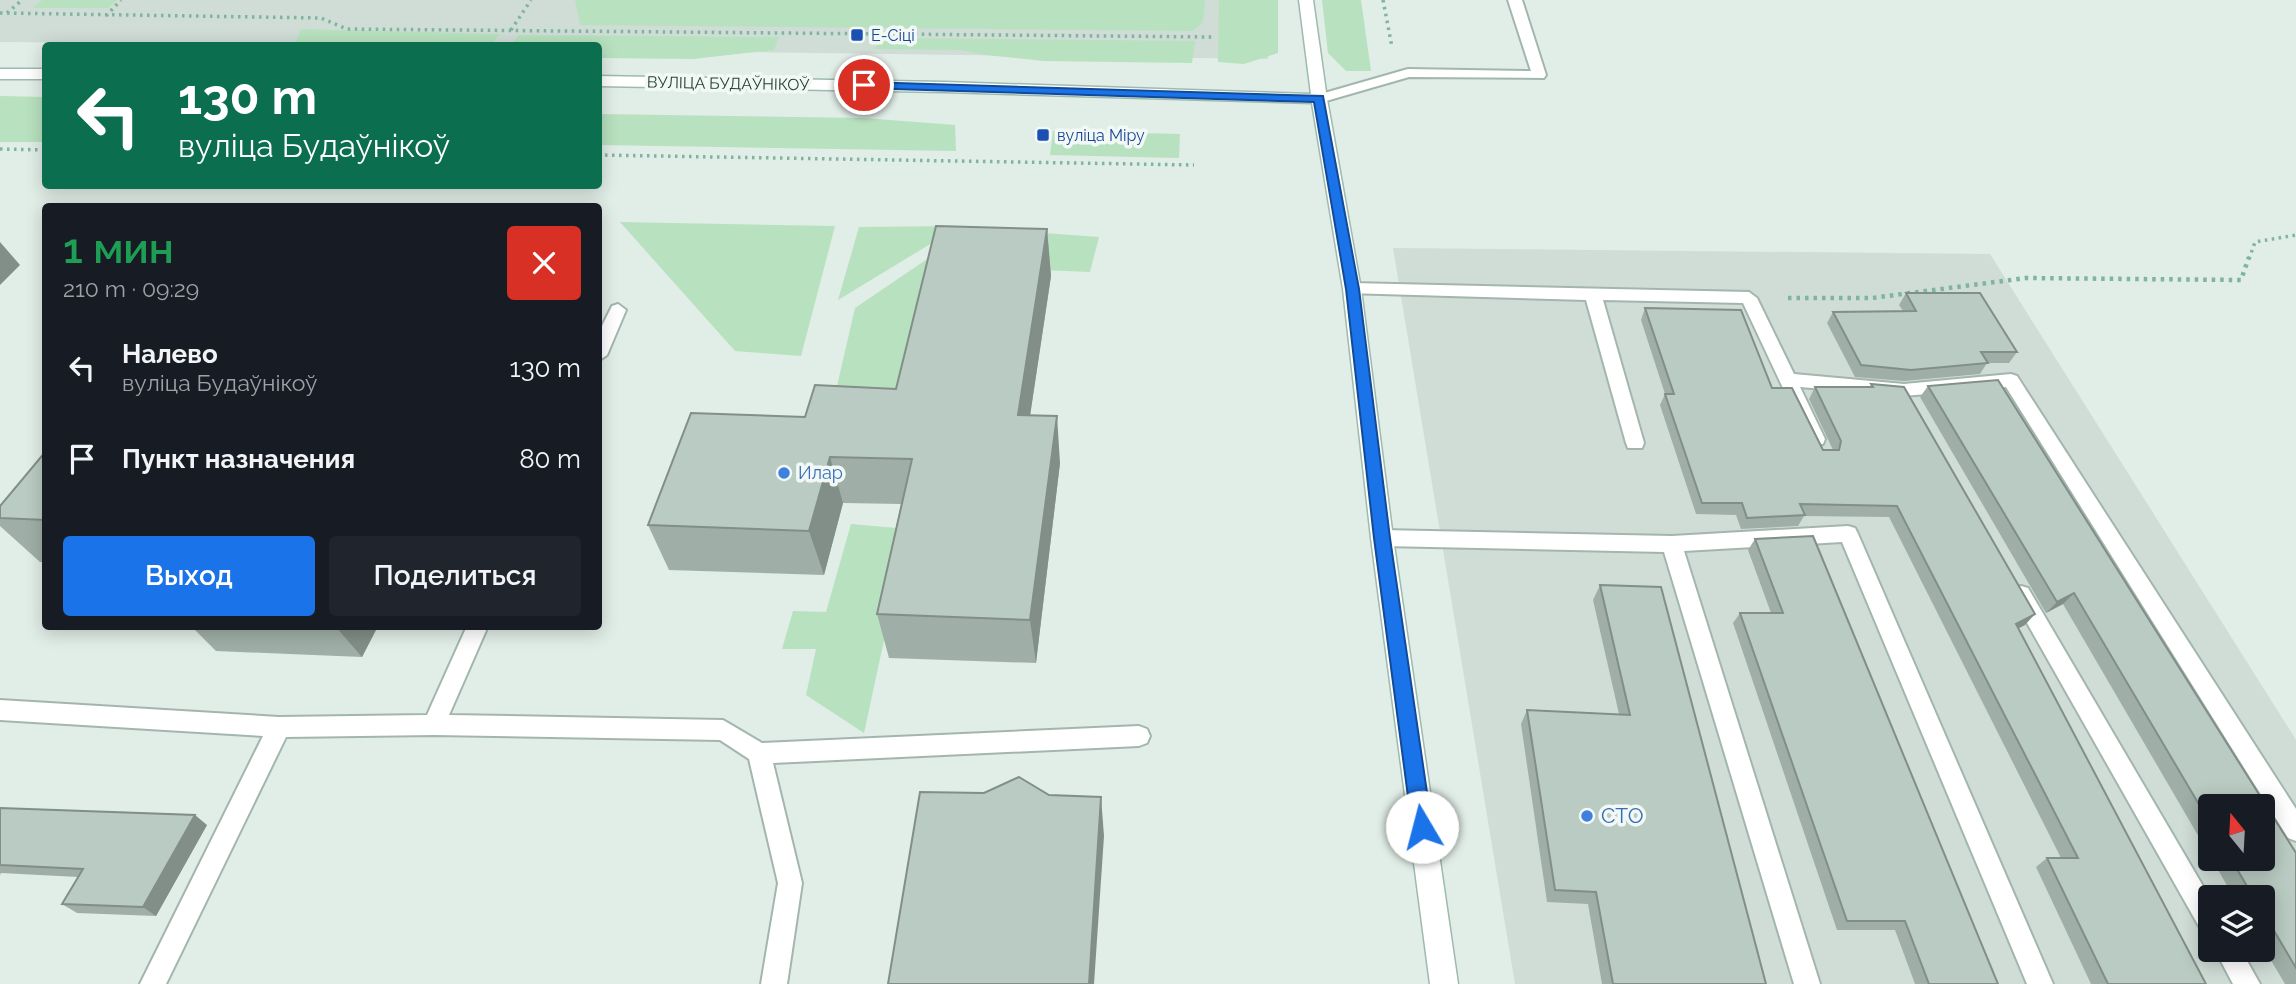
<!DOCTYPE html>
<html lang="ru">
<meta charset="utf-8">
<style>
body{margin:0;font-family:Raleway,sans-serif;background:#20242c;color:#f1f3f6;height:100vh;display:flex;flex-direction:column;font-size:26px;white-space:nowrap}
*{box-sizing:border-box;margin:0}
p{font-size:23px;color:#9ea1a6}
.icon{flex:none;width:38px;height:38px;fill:none;stroke:currentColor;stroke-width:2;stroke-linecap:round;stroke-linejoin:round}
.map{position:relative;flex:1;overflow:hidden}
.details{position:absolute;left:42px;top:203px;width:560px;height:427px;display:flex;flex-direction:column;background:#171b24;border-radius:7px;box-shadow:0 4px 18px #0003}
.details>*{flex:none}
.guide{position:absolute;left:42px;top:42px;width:560px;height:147px;border-radius:7px;box-shadow:0 4px 18px #0003;background:#0b6e4f;color:#fff;overflow:hidden}
.needle{width:46px;rotate:342deg}
.fabs{position:absolute;left:2198px;top:794px;display:grid;gap:14px}
.fabs a{display:grid;place-items:center;width:77px;height:77px;border-radius:7px;background:#171b24;box-shadow:0 4px 18px #0003;font-size:35px}
.pin{position:absolute;display:grid;place-items:center;width:60px;height:60px;color:#fff;margin:-30px;border:4px solid #fff;border-radius:50%;box-shadow:0 2px 7px #0007}
.me{position:absolute;width:77px;margin:-38px;rotate:352deg;stroke-linejoin:round;filter:drop-shadow(0 0 5px #0008)}
.turn{display:flex;align-items:center;gap:24px;height:147px;padding:0 21px;font-size:32px}
.turn .icon{width:91px;height:91px;stroke-width:2.5}
.turn b{display:block;font-size:49px;line-height:60px}
.round{display:grid;place-items:center;flex:none;width:74px;height:74px;border-radius:7px;background:#20242c}
.headline{display:flex;align-items:center;justify-content:space-between;height:119px;padding:0 21px}
h1{font-size:42px;font-weight:600;line-height:52px;color:#1e9e55}
.primary-button{display:flex;gap:14px;margin-top:auto;padding:14px 21px}
.primary-button a{flex:1;height:80px;border-radius:7px;background:#1a73e8;color:#fff;font-size:28px;font-weight:600;line-height:80px;text-align:center}
.primary-button a+a{background:#20242c;color:#f1f3f6}
ul{padding:0;list-style:none}
li{display:flex;align-items:center;gap:21px;height:91px;padding:0 21px}
li div{flex:1}
li b{display:block;font-size:26px}
li em{font-style:normal}
.map>svg:first-child{display:block}
</style>
<div class="map">
<svg width="2296" height="984" viewBox="0 0 2296 984">
<rect width="100%" height="100%" fill="#e1ede7"/>
<path fill="#cfddd6" fill-rule="evenodd" d="M0,0H1264L1268,59L599,50L598,46L0,42Z
M1393,248L1990,254L2296,740V984H1515ZM2210,807H2263V859H2210ZM2210,898H2263V950H2210Z"/>
<path fill="#b8e1bf" d="M42,0H117L108,8H33Z
M575,0H1205L1203,22L1193,31L580,25Z
M1219,0H1278V53L1244,64L1218,62Z
M1322,0H1361L1371,71H1346L1328,53Z
M301,29L500,34L491,45H299L296,41Z
M519,35L779,37L774,50L693,59L599,58L598,46L510,45Z
M882,38L1195,41L1192,63L1044,61L986,55L961,50L874,49Z
M0,96L45,97V142H0Z
M599,114L864,118L955,125L956,151L599,145Z
M1053,131L1180,134L1179,158L1050,155Z
M620,222L835,226L801,356L735,351Z
M960,226L838,300L859,227Z
M973,228L1099,237L1090,272L936,266L893,404L834,399L855,308Z
M851,524L908,529L864,733L806,695L816,649H782L793,611L826,612Z"/>
<g fill="none" stroke-linecap="round" stroke-linejoin="round">
<g stroke="#a3b6ae" stroke-width="4">
<path id="service" d="M1508,0H1522L1546,75L1544,78L1409,77L1319,103L1312,99L1314,96L1408,69L1531,71Z
M1352,283L1749,292L1757,298L1794,374L1904,384L2011,374L2017,376L2296,809V841L2288,838L2006,387L1904,396L1800,387L1825,439L1823,444H1809L1807,439L1743,303L1603,300L1644,443L1642,448H1628L1626,443L1586,300L1346,293L1344,289L1346,285Z
M618,304L626,310L607,355L598,361V334L612,306Z
M1848,526L1855,528L1858,534L2053,984H2027L1842,542L1684,551L1820,984H1794L1664,552L1382,546L1375,544L1372,538L1375,532L1382,530L1672,536Z
M2021,586L2028,588L2210,898V933L2201,930L2014,600L2011,594L2014,588Z
M467,626H488L449,715L723,720L762,743L1139,726L1147,729L1150,736L1147,743L1139,746L773,763L802,883L787,984H761L778,883L749,759L720,740L434,735L286,737L166,984H140L263,736L0,720V700L279,717L427,715Z
M2215,950H2241L2260,984H2233Z"/>
</g>
<g stroke="#9ebaae" stroke-width="3">
<path id="secondary" d="M1299,0H1313L1327,99L1361,289L1393,538L1458,984H1430L1371,538L1343,289L1312,103L944,92L598,86V76L944,82L1311,94Z
M0,69H46V79H0Z"/>
</g>
<path stroke="#7fb49e" stroke-width="3.5" stroke-dasharray="2.5 4.5" stroke-linecap="butt" d="M1383,0L1392,47
M0,13L321,18L347,29L1214,37
M7,13L22,0
M106,16L121,0
M511,30L531,0
M0,149L46,150
M598,155L1194,165
M2249,259L2255,242L2296,235"/>
<path stroke="#7fb49e" stroke-width="4.5" stroke-dasharray="3.5 5" stroke-linecap="butt" d="M1788,298H1872L2026,278L2241,280L2249,257"/>
<use href="#service" fill="#fff" fill-rule="evenodd"/>
<use href="#secondary" fill="#fff" fill-rule="evenodd"/>
</g>
<path fill="#9fafa7" d="M1047,229L1051,276L1030,416L1060,463L1036,663L889,658L877,614L901,504L843,503L824,575L669,570L648,525L805,417L896,389Z
M1906,293L2017,352L2009,363H1987L1980,374L1904,381L1855,377L1827,323L1833,312L1903,311L1899,305Z
M1645,308L1772,388L1823,450H1833L1809,399L1815,387H1870L1871,384L2025,625L2018,628L2206,984H2091L2036,867L2047,858H2061L1889,517L1804,516L1798,526L1741,529L1736,515L1696,514L1660,405L1665,394L1641,320Z
M1928,386L2296,853V984H2285L2263,947V898H2234L2212,859H2263L2210,807V856L2063,604L2046,613L1920,397Z
M46,451V562H40L0,526V506Z
M1755,539L1998,984H1915L1895,930H1837L1733,623L1740,613H1771L1748,550Z
M1600,585L1766,984H1602L1588,904L1547,902L1521,724L1527,710L1619,714L1593,600Z
M191,626H378L362,657L216,651Z
M0,808L207,825L156,916L77,913L62,904L78,877L1,873L0,875Z"/>
<path fill="#828e88" d="M1047,229L1051,276L1023,462L1018,415Z
M0,242L20,265L0,285Z
M1057,416L1060,463L1036,663L1030,620Z
M830,457L843,503L824,575L809,531Z
M2074,593L2063,604L2046,613L2057,602Z
M2035,614L2025,625L2006,635L2016,624Z
M335,626H378L362,657Z
M1101,797L1104,836L1094,984H1089Z
M195,815L207,825L156,916L143,907Z"/>
<path fill="#b9cbc2" stroke="#828e88" stroke-width="2" d="M936,226L1047,229L1018,415L1057,416L1030,620L877,614L912,459L830,457L809,531L648,525L691,413L805,417L815,385L896,389Z
M1906,293H1980L2017,352H1981L1988,363L1911,370L1861,365L1833,312L1916,311Z
M1645,308L1741,310L1772,388H1792L1823,450H1839L1841,441L1815,387H1873L1871,384L1904,387L2035,614L2016,624L2206,984H2108L2047,858H2078L1897,506L1800,504L1805,515L1747,518L1742,503H1702L1665,394H1674Z
M1998,380L2296,853V968L2263,912V898H2254L2231,859H2263V807H2210V823L2074,593L2057,602L1928,386Z
M46,451V520L0,518V506Z
M1813,536L1998,984H1929L1905,921H1847L1740,613H1783L1755,539Z
M1600,585L1661,587L1766,984H1613L1596,892L1555,890L1527,710L1630,715Z
M1019,777L1049,795L1101,797L1089,984H888L920,792L984,793Z
M0,808L195,815L143,907L62,904L83,869L0,865Z"/>
<path fill="#1a73e8" stroke="#114b97" stroke-width="2" d="M864,82L1323,96L1359,289L1390,538L1432,827L1429,833L1422,836L1415,833L1412,827L1374,538L1346,289L1314,102L860,88V83Z"/>
<g fill="#1a4fb4" stroke="#f2f9f5" stroke-width="2.5">
<rect x="850" y="28" width="14" height="14" rx="3.5"/>
<rect x="1036" y="128" width="14" height="14" rx="3.5"/>
</g>
<g fill="#3f7fe0" stroke="#f2f9f5" stroke-width="2.5">
<circle cx="784" cy="473" r="7"/>
<circle cx="1587" cy="816" r="7"/>
</g>
<g text-anchor="middle" stroke-width="7" stroke-linejoin="round" paint-order="stroke">
<g font-size="16" fill="#164399" stroke="#f2f9f5" text-anchor="start">
<text x="871" y="41">Е-Сіці</text>
<text x="1057" y="141">вуліца Міру</text>
</g>
<g font-size="16" fill="#204034" stroke="#f2f9f5">
<text transform="translate(728 83) rotate(1)" y="6">ВУЛІЦА БУДАЎНІКОЎ</text>
</g>
<g font-size="18" fill="#366cbe" stroke="#f2f9f5" text-anchor="start">
<text x="798" y="479">Илар</text>
</g>
<g font-size="21" fill="#366cbe" stroke="#f2f9f5" text-anchor="start">
<text x="1601" y="823">СТО</text>
</g>
</g>
</svg>
<div class="fabs">
<a><svg class="needle" viewBox="-14 -14 28 28"><path d="M0-13l5 13h-10z" fill="#e53935"/><path d="M0 13l5-13h-10z" fill="#9ea1a6"/></svg></a>
<a><svg class="icon" aria-label="layers" viewBox="0 0 24 24"><path d="M12 4l9 5-9 5-9-5zM3 14l9 5 9-5"/></svg></a>
</div>
<div class="pin" style="left:864px;top:85px;background:#d93025"><svg class="icon" aria-label="arrive" viewBox="0 0 24 24"><path d="M6 21V4h12l-3 4 3 4H6"/></svg></div>
<svg class="me" style="left:1422px;top:827px" viewBox="-20 -20 40 40"><circle r="19" fill="#fff"/><path d="M0-13L10 11 0 6-10 11z" fill="#1a73e8"/></svg>
<div class="guide">
<div class="turn"><svg class="icon" aria-label="left" viewBox="0 0 24 24"><path d="M17 20v-9H6M10 6l-5 5 5 5"/></svg><div><b>130 m</b>вуліца Будаўнікоў</div></div>
</div>
<section class="details">
<div class="headline"><div><h1>1 мин</h1><p>210 m · 09:29</p></div><a class="round" style="background:#d93025;color:#fff"><svg class="icon" aria-label="close" viewBox="0 0 24 24"><path d="M6 6l12 12M18 6L6 18"/></svg></a></div>
<ul>
<li><svg class="icon" aria-label="left" viewBox="0 0 24 24"><path d="M17 20v-9H6M10 6l-5 5 5 5"/></svg><div><b>Налево</b><p>вуліца Будаўнікоў</p></div><em>130 m</em></li>
<li><svg class="icon" aria-label="arrive" viewBox="0 0 24 24"><path d="M6 21V4h12l-3 4 3 4H6"/></svg><div><b>Пункт назначения</b></div><em>80 m</em></li>
</ul>
<div class="primary-button"><a>Выход</a><a>Поделиться</a></div>
</section>
</div>
